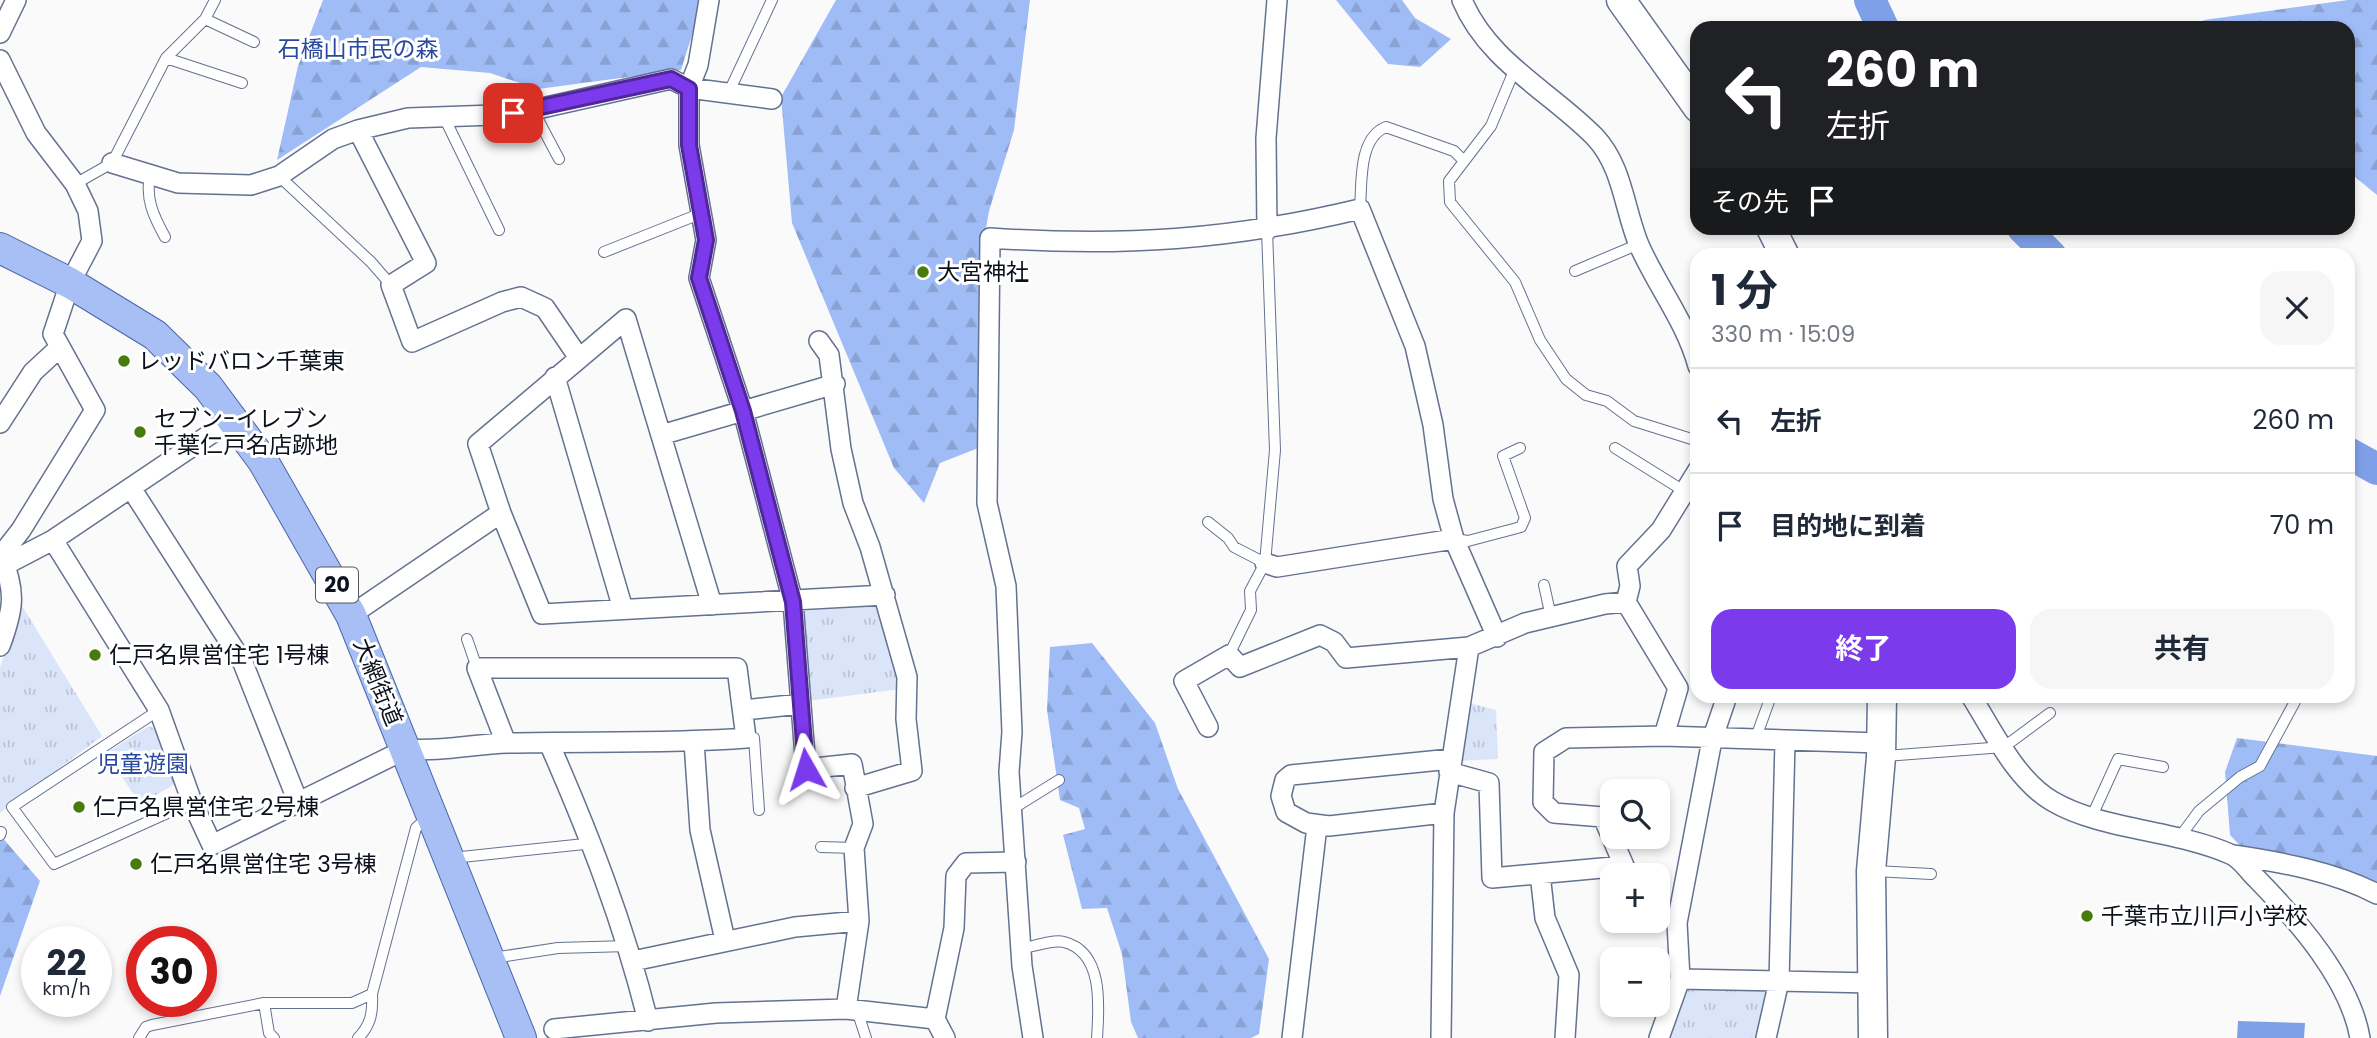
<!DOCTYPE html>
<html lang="ja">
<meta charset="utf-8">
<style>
body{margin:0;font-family:Poppins,"Noto Sans JP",sans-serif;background:#f6f6f7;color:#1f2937;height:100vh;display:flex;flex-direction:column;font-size:26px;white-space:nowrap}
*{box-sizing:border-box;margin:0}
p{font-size:23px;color:#747a83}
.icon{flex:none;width:38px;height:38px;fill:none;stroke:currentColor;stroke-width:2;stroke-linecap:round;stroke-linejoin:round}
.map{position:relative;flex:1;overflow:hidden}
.side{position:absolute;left:1690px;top:248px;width:665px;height:455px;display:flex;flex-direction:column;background:#fff;border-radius:21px;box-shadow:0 4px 10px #0003}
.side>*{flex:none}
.top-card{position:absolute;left:1690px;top:21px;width:665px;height:214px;border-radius:21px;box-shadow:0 4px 10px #0003;background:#202124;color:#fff;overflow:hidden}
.tools{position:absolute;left:1600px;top:779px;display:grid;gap:14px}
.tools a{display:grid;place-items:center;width:70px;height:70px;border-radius:14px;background:#fff;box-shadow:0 4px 10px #0003;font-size:35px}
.speed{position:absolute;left:21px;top:926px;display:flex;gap:14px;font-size:35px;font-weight:700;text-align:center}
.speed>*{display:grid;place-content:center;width:91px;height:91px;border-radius:50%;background:#fff;box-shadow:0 4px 10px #0003;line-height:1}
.speed small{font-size:18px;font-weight:400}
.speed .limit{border:10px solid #d22;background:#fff;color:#111}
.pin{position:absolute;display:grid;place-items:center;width:60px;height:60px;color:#fff;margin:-30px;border-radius:14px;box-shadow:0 4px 10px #0006}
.me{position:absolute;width:77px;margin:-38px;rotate:354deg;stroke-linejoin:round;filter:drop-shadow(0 0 5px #0008)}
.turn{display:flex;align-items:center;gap:24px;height:147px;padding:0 21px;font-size:32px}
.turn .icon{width:91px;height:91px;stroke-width:2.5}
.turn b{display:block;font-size:49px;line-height:60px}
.then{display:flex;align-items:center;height:66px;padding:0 21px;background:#0003;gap:14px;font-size:26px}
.round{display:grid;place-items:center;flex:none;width:74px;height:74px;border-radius:21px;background:#f6f6f7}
.head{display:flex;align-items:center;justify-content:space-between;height:119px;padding:0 21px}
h1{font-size:42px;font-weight:700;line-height:52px}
.action{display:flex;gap:14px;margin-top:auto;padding:14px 21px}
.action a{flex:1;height:80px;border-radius:21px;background:#7c3aed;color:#fff;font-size:28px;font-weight:700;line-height:80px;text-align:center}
.action a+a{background:#f6f6f7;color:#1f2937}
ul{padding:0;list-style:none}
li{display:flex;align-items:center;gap:21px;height:105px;padding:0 21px;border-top:2px solid #e0e1e3}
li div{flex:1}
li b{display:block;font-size:26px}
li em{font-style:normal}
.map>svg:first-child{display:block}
</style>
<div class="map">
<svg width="2377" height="1038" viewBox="0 0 2377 1038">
<defs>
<pattern id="forest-firs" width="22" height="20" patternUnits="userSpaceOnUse" patternTransform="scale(1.75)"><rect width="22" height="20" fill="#a0bcf7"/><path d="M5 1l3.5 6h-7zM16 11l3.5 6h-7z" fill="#89a1d3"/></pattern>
<pattern id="park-tufts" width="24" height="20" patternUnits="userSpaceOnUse" patternTransform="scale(1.75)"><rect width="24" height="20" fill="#dbe5f9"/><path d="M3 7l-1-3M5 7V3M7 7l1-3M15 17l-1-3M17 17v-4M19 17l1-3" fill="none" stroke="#bbc3d5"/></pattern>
</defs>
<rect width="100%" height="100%" fill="#fafafa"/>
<path fill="url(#forest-firs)" d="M323,0H703L681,70L538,89L490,73L421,67L277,160L298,66Z
M836,0H1030L1014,130L989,211L982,251L986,445L940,463L924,503L894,468L792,223L781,97Z
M1336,0H1402L1415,18L1451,39L1420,67L1388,64Z
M2348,0H2377V195L2349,172L2348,28H2191L2204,20Z
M1092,643L1155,723L1178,789L1269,959L1259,1034L1251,1038H1138L1131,1022L1122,954L1107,908L1082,909L1063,835L1085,829L1079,808L1060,800L1047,710L1050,647Z
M2237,738L2377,756V888L2245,851L2230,835L2225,772Z
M0,835L40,881L0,996Z"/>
<path fill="url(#park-tufts)" d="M22,606L102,736L0,813V667Z
M878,606L901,689L808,701L803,611Z
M1470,703L1496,710L1498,759L1458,761Z
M149,726L155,729L177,783L140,804L106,753Z
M1691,986L1762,988L1768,997L1755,1038H1669L1682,991Z"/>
<path fill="#7fa0e8" d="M2238,1021L2305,1023L2304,1038H2237Z"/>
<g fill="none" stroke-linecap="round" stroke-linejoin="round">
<path stroke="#7fa0e8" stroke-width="32" d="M1870,0L1883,28
M2023,228L2051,256
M2348,453L2377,469"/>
<g stroke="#647290" stroke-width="12">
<path id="lane" d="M205,19L254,42
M166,58L242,83
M1514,71L1491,126L1449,181L1450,202L1515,282L1540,340L1566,379L1586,395L1607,401L1634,421L1698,441
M728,94L772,0
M533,110L559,159
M444,117L499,230
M150,175C145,199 154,217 165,237
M279,176L371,262L391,285
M75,184L112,163L166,58L205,19L215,0
M1360,209C1362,184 1358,138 1386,127L1454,151L1464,161
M604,252L702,213
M1575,271L1639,244
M1615,448L1684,491
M1208,522L1228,538L1234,547L1265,563
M1454,539L1468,541L1521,527L1525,518L1503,456L1520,448
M1544,585L1551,617
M467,639L477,668
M1229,655L1251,610L1250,591L1265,563L1275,450L1267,230
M159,710L12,807L54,864L192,802
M747,738H754L759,810
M1755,740L1771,696
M1885,756L2004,747L2050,713
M1014,808L1059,780
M2092,816L2118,759L2163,767
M0,835L1,832
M2179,838L2199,811L2240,777L2260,766L2298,696
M821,847L854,848
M452,858L594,843
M1875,871L1931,874
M1020,949C1032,947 1053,939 1064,942C1104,952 1099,1007 1097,1038
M493,958L558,948L628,946
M264,1003L269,1033L274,1038
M857,1010L866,1038
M139,1038L146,1027L152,1025L264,1003H352L372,994
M358,1038C371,1025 373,1012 372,994L416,828L429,816"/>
</g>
<g stroke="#647290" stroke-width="22">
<path id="street" d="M709,0L698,65L689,88V145L706,240L699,278L743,411L793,602L806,769L852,764L863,824L854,848L859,921L846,1009
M1462,0C1488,62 1550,91 1595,137C1623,167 1624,209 1639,245C1657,286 1686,322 1698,366
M0,33L16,0
M0,60L36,133L75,184L88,211L92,241L70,283L53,334L95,410L21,530L0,557
M358,130L426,263L391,285L412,342L502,302L521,297L545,308L579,358
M112,163L178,183L251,185L279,176L333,139L358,130L408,118L494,115L533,110L671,79L689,88L772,99
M1267,230L1266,138L1277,0
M819,341L829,355L841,449L853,503L870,547L907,677L906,719L912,771L855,788
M555,377L623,609
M0,423L33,372L59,348
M661,435L835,384
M131,488L243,663L298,802
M53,540L159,710L192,802L212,845L406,749C440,752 474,744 508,743C588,741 667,744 746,738L737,668H477L506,743
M1265,563L1277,567L1454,539
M5,565L53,540L233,419
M712,605L626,319L478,444L501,513L542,614L885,595
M351,615L501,513
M0,646C13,611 17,592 1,556
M1971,696C1993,731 2016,780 2052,801C2101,830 2176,830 2230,854C2241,858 2249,872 2257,879C2298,921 2350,980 2360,1038
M744,710L800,704
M1208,727L1184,681L1229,655L1240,667L1320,635L1334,642L1346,658L1469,647L1525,623L1605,604L1626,602
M1664,736L1678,688L1626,602L1630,586L1627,566L1661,530L1698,470
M694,742L700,830L725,940
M549,743C589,834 624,924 648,1021
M1449,772L1489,783L1492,878L1624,866
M1444,813L1329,826L1306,823L1286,812L1281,796L1285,780L1291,775L1451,759
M2233,855C2281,862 2335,872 2377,894
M1540,874L1545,918L1569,975L1565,1038
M1628,875L1603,817L1554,813L1543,802L1544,752L1566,738L1664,736L1880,743
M633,961L795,927L859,921
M1680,979L1872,983
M554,1029L716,1013L846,1009L935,1019
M945,1038L935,1019L954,928L956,876L966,863L1016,862
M1033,1038L1022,966L1009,772L1012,732L1006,586L987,503L990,238C1122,247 1231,240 1360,209L1415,346L1433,425L1443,499L1454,539L1497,637
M1292,1038L1317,826
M1441,1038L1444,813L1469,647
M1659,1038L1680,979L1677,923L1712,740L1727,696
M1766,1038L1779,981L1785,741"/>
</g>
<g stroke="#647290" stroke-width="31">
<path id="secondary" d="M1621,0L1698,108
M1771,228L1785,256
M1873,1038L1871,871L1881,757L1882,696"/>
</g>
<g stroke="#4a66a6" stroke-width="32">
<path id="primary" d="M0,248L70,283L155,335L208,387L263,461L351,615L521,1038"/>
</g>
<use href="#lane" stroke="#fff" stroke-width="10"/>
<use href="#street" stroke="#fff" stroke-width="19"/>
<use href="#secondary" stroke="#fff" stroke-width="28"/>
<use href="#primary" stroke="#a7bff5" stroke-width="30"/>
</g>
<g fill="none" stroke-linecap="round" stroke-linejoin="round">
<g stroke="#51269a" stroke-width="18">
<path id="route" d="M513,113L671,79L689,89V145L706,240L699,278L743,411L793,602L806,769"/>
</g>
<use href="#route" stroke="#7c3aed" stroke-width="12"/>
</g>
<g fill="#477b0c" stroke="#fff" stroke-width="2.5">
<circle cx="923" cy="272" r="7"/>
<circle cx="124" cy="361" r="7"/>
<circle cx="140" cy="432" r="7"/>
<circle cx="95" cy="655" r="7"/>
<circle cx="79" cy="807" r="7"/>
<circle cx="136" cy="864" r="7"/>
<circle cx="2087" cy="916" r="7"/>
</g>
<g text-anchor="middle" stroke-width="6" stroke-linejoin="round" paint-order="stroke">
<rect fill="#fff" stroke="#555961" stroke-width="2" x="316" y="567.5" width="42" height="35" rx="5"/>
<g font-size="21" font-weight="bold" fill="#0c121d">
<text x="337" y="592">20</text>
</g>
<g font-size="23" fill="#28499d" stroke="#fff">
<text x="358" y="57">石橋山市民の森</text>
<text x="143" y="772">児童遊園</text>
</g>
<g font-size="23" fill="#0c121d" stroke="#fff" text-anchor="start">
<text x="937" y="280">大宮神社</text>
<text x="138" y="369">レッドバロン千葉東</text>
<text x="154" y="427">セブン-イレブン<tspan x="154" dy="26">千葉仁戸名店跡地</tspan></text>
<text x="109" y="663">仁戸名県営住宅 1号棟</text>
<text x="93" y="815">仁戸名県営住宅 2号棟</text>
<text x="150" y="872">仁戸名県営住宅 3号棟</text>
<text x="2101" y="924">千葉市立川戸小学校</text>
</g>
<g font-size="23" fill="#0c121d" stroke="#fff">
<text transform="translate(378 682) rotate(68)" y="8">大網街道</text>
</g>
</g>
</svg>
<div class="tools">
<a><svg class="icon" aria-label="search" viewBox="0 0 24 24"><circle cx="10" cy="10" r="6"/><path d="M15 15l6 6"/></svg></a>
<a>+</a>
<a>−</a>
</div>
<div class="speed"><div>22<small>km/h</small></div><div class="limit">30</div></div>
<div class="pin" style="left:513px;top:113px;background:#d93025"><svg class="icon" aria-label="arrive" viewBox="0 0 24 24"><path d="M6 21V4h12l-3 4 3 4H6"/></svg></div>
<svg class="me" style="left:806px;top:769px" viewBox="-20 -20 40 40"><path d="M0-17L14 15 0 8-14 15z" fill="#7c3aed" stroke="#fff" stroke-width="4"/></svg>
<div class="top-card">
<div class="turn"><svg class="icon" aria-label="left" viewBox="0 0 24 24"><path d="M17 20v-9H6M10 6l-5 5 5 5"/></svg><div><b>260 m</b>左折</div></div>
<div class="then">その先<svg class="icon" aria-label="arrive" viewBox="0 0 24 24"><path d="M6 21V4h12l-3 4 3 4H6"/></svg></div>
</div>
<section class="side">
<div class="head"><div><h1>1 分</h1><p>330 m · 15:09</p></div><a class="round"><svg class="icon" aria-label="close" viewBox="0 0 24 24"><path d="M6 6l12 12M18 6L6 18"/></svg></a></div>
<ul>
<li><svg class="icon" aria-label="left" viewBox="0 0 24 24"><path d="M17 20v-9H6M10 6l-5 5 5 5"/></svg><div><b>左折</b></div><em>260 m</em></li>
<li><svg class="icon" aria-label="arrive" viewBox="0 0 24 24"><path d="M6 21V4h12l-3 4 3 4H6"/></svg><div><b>目的地に到着</b></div><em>70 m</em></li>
</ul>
<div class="action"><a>終了</a><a>共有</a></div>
</section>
</div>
